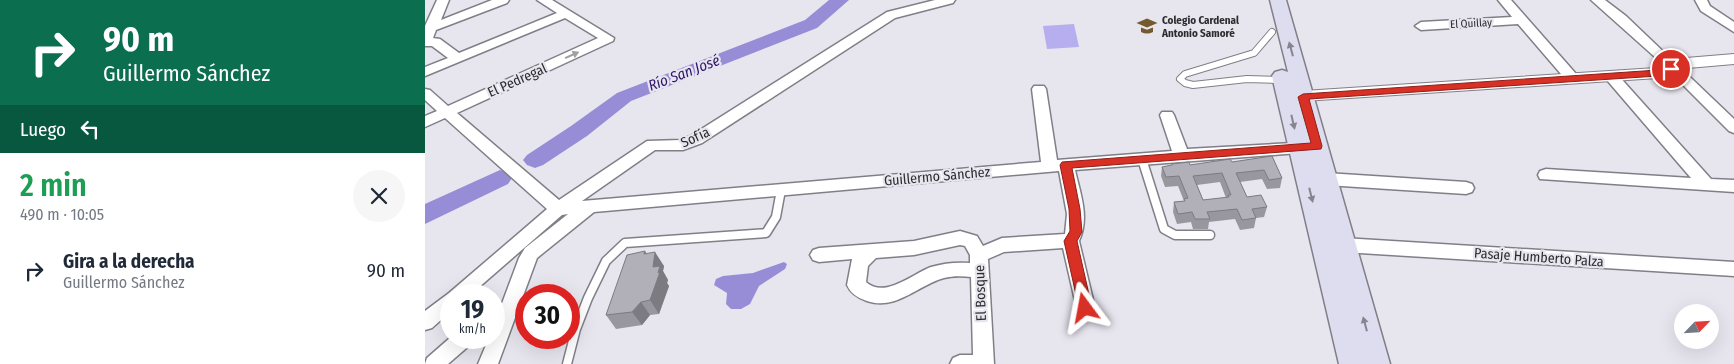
<!DOCTYPE html>
<html lang="es">
<meta charset="utf-8">
<style>
body{margin:0;font-family:"Fira Sans Condensed",sans-serif;background:#f6f6f7;color:#1f2937;height:100vh;display:flex;flex-direction:column;font-size:19px;white-space:nowrap}
*{box-sizing:border-box;margin:0}
p{font-size:16px;color:#747a83}
.icon{flex:none;width:28px;height:28px;fill:none;stroke:currentColor;stroke-width:2;stroke-linecap:round;stroke-linejoin:round}
.map{position:relative;flex:1;overflow:hidden}
.sheet{display:flex;flex-direction:column;background:#fff;width:425px}
.sheet>*{flex:none}
.top-card{background:#0b6e4f;color:#fff;overflow:hidden}
.needle{width:32px;rotate:65deg}
.fabs{position:absolute;left:1249px;top:304px;display:grid;gap:10px}
.fabs a{display:grid;place-items:center;width:45px;height:45px;border-radius:50%;background:#fff;box-shadow:0 5px 20px #0002;font-size:25px}
.speed{position:absolute;left:15px;top:284px;display:flex;gap:10px;font-size:25px;font-weight:700;text-align:center}
.speed>*{display:grid;place-content:center;width:65px;height:65px;border-radius:50%;background:#fff;box-shadow:0 5px 20px #0002;line-height:1}
.speed small{font-size:12px;font-weight:400}
.speed .limit{border:8px solid #d22;background:#fff;color:#111}
.pin{position:absolute;display:grid;place-items:center;width:42px;height:42px;color:#fff;margin:-21px;border:2px solid #fff;border-radius:50%;box-shadow:0 1px 5px #0007}
.me{position:absolute;width:55px;margin:-28px;rotate:347deg;stroke-linejoin:round;filter:drop-shadow(0 0 4px #0008)}
.turn{display:flex;align-items:center;gap:18px;height:105px;padding:0 20px;font-size:22px}
.turn .icon{width:65px;height:65px;stroke-width:2.5}
.turn b{display:block;font-size:35px;line-height:42px}
.then{display:flex;align-items:center;height:48px;padding:0 20px;background:#0003;gap:10px;font-size:19px}
.round{display:grid;place-items:center;flex:none;width:52px;height:52px;border-radius:26px;background:#f6f6f7}
.overview{display:flex;align-items:center;justify-content:space-between;height:85px;padding:0 20px}
h1{font-size:30px;font-weight:600;line-height:38px;color:#1e9e55}
ul{padding:0;list-style:none}
li{display:flex;align-items:center;gap:15px;height:65px;padding:0 20px}
li div{flex:1}
li b{display:block;font-size:19px}
li em{font-style:normal}
main{display:flex;flex:1;min-height:0}
.map>svg:first-child{display:block}
</style>
<main>
<section class="sheet">
<div class="top-card">
<div class="turn"><svg class="icon" aria-label="right" viewBox="0 0 24 24"><path d="M7 20v-9h11M14 6l5 5-5 5"/></svg><div><b>90 m</b>Guillermo Sánchez</div></div>
<div class="then">Luego<svg class="icon" aria-label="left" viewBox="0 0 24 24"><path d="M17 20v-9H6M10 6l-5 5 5 5"/></svg></div>
</div>
<div class="overview"><div><h1>2 min</h1><p>490 m · 10:05</p></div><a class="round"><svg class="icon" aria-label="close" viewBox="0 0 24 24"><path d="M6 6l12 12M18 6L6 18"/></svg></a></div>
<ul>
<li><svg class="icon" aria-label="right" viewBox="0 0 24 24"><path d="M7 20v-9h11M14 6l5 5-5 5"/></svg><div><b>Gira a la derecha</b><p>Guillermo Sánchez</p></div><em>90 m</em></li>
</ul>
</section>
<div class="map">
<svg width="1309" height="364" viewBox="0 0 1309 364">
<rect width="100%" height="100%" fill="#e7e6ef"/>
<path fill="#b6aeef" d="M649,24L654,47L622,49L618,26Z"/>
<path fill="#978dd6" d="M359,262L362,264L360,269L334,286L325,304L316,309H306L301,304L302,293L289,285L291,279L298,276L328,273Z"/>
<g fill="none" stroke-linecap="round" stroke-linejoin="round">
<path fill="#978dd6" fill-rule="evenodd" d="M404,0H424L392,28L206,101L162,136L118,165L110,168L102,165L98,160L102,155L146,126L192,93L380,20Z
M75,170L83,172L87,178L83,184L0,224V204Z"/>
<g stroke="#807f87" stroke-width="8">
<path id="service-far1" d="M847,32L829,53L760,74L755,79L760,83L768,85L822,79L857,80"/>
</g>
<g stroke="#807f87" stroke-width="11">
<path id="service" d="M717,159L739,229L750,235H785
M142,364L151,329L163,298L181,261L200,243L341,233L351,217L356,190"/>
</g>
<g stroke="#807f87" stroke-width="3">
<path id="minor" d="M12,0H24L16,20L67,0H84L82,3L11,30L8,38L15,39L34,53L132,13L112,0H127L189,38L188,41L32,113L134,200L222,141L256,140L267,135L462,12L510,0H530L528,3L470,18L277,143L258,150H230L157,201L616,162L607,89L609,86H619L621,89L632,160L747,151L735,115L737,112H747L749,115L762,149L886,142L891,143L894,147L891,151L886,152L650,170C655,193 665,217 654,241L670,308L667,314L660,316L653,314L638,248L579,252L563,259L569,364H525L528,358L535,355H548L546,277C537,276 527,276 519,278C493,285 471,311 442,301C433,298 426,294 422,285L427,259L394,262L388,260L385,255L388,250L394,248L489,241L535,231L552,236L558,246L577,238L640,234L642,214L634,171L169,212L112,258L73,364H53L64,338H69V325L94,258L100,248L143,214L137,215L45,295H26V311L7,328L0,330V311L24,293L122,209L20,118L0,127V116L12,111L0,100V89L5,90L23,106L173,38L140,18L0,76V67L23,58L7,46H0V26ZM535,245L540,246L545,255V263C532,262 519,263 506,267C487,274 460,299 441,282L443,266L451,258L489,255Z
M1073,0H1086L1152,75L1154,78L1152,81H1142L1093,24L996,30L990,26L996,22L1087,17Z
M1166,0H1180L1201,16L1309,119V133L1304,131L1231,58Z
M1270,0H1282L1285,6L1309,22V32L1276,11Z
M1186,72L1191,73L1286,179L1309,180V192L1115,179L1113,175L1115,171L1121,169L1266,178L1181,79L1179,76Z
M901,173L1041,182L1047,184L1049,188L1047,192L1041,194L901,185L895,183L893,179L895,175Z
M918,238L1309,262V276L918,252L912,250L909,245L912,240Z
M26,337L49,338L46,344L23,364H0L2,358Z"/>
</g>
<g stroke="#807f87" stroke-width="2">
<path id="tertiary" d="M1309,54V64L1263,68L1233,78L863,102L857,101L854,97L857,93L863,92L1231,68L1261,58Z"/>
</g>
<g stroke="#807f87" stroke-width="3">
<path id="secondary" d="M845,0H861L965,364H914L847,76L850,72L857,70L863,72Z"/>
</g>
<use href="#service-far1" stroke="#fff" stroke-width="6"/>
<use href="#service" stroke="#fff" stroke-width="8"/>
<use href="#minor" fill="#fff" fill-rule="evenodd"/>
<use href="#tertiary" fill="#fff" fill-rule="evenodd"/>
<use href="#secondary" fill="#dedcef" fill-rule="evenodd"/>
</g>
<path fill="#98979f" fill-rule="evenodd" d="M847,156L857,178L855,188L842,189L837,179L815,182L822,197L842,207L839,217L831,218L829,228L815,230L810,219L784,222L783,229H768L766,222L752,224L748,212L749,202L759,201L753,186L740,187L736,176L737,167L746,166L747,164L765,165L807,162ZM795,182L801,198L778,200L772,185Z
M222,253L239,266L238,271L243,280L242,283L244,286L234,314L225,315L217,325L191,329L181,315Z"/>
<path fill="#7c7b82" d="M220,251L228,264L230,252L239,266L238,271L243,280L242,283L244,286L234,314L225,300L219,254Z
M216,302L225,315L217,325L207,312Z"/>
<path fill="#b1b0b9" stroke="#7c7b82" fill-rule="evenodd" d="M847,156L857,178L844,180L839,170L811,173L822,197L836,195L842,207L827,209L831,218L817,220L812,209L782,212L785,219H770L767,212L753,214L749,202L760,201L759,199L763,198L754,176L741,177L737,167L747,165V164L764,162L765,165L805,159L807,162ZM797,173L806,195H803L804,197L778,200L768,176Z
M220,251L219,254L230,252L228,267L235,266L233,273L235,272L225,300L216,302L207,312L181,315L202,255Z"/>
<defs><path id="oneway-solid" d="M-6-.8H1V-3.2L6.5 0L1 3.2V.8H-6Z" transform="scale(1.25)"/></defs>
<g fill="#85848f">
<use href="#oneway-solid" transform="translate(866 49) rotate(-105)"/>
<use href="#oneway-solid" transform="translate(868 122) rotate(77)"/>
<use href="#oneway-solid" transform="translate(886 195) rotate(76)"/>
<use href="#oneway-solid" transform="translate(940 324) rotate(-105)"/>
</g>
<use fill="#a0a0a1" href="#oneway-solid" transform="translate(147 55) rotate(-24)"/>
<path fill="#d93025" stroke="#8d1f18" d="M1246,67H1249V71L1233,76L884,99L897,146L896,149L647,168L655,209L657,232L652,241L667,308L665,312L660,313L656,312L654,308L639,241L645,231L644,209L635,165L637,162L886,143L873,97L878,94L1233,70Z"/>
<defs>
<g id="school-bare" transform="scale(1.5)"><path d="M0-5L7-2L0 1L-7-2ZM-4 1L0 2.5L4 1V4Q0 6-4 4Z" fill="#745a2c" stroke="#e7e6ef" stroke-width="2.5" paint-order="stroke"/></g>
</defs>
<g fill-rule="evenodd">
<use href="#school-bare" x="722" y="26"/>
</g>
<g text-anchor="middle" stroke-width="4.5" stroke-linejoin="round" paint-order="stroke">
<g font-size="11" font-weight="bold" fill="#2c2c2f" stroke="#e7e6ef" text-anchor="start">
<text x="737" y="24">Colegio Cardenal<tspan x="737" dy="13">Antonio Samoré</tspan></text>
</g>
<g font-size="11" fill="#2c2c2f" stroke="#e7e6ef">
<text transform="translate(1046 23) rotate(-3)" y="4">El Quillay</text>
</g>
<g font-size="14" fill="#2c2c2f" stroke="#e7e6ef">
<text transform="translate(92 80) rotate(-24)" y="5">El Pedregal</text>
<text transform="translate(270 137) rotate(-25)" y="5">Sofía</text>
<text transform="translate(512 176) rotate(-5)" y="5">Guillermo Sánchez</text>
<text transform="translate(1114 257) rotate(4)" y="5">Pasaje Humberto Palza</text>
<text transform="translate(555 293) rotate(-92)" y="5">El Bosque</text>
</g>
<g font-size="15" font-style="italic" fill="#30146b" stroke="#e7e6ef">
<text transform="translate(259 73) rotate(-21)" y="5">Río San José</text>
</g>
</g>
</svg>
<div class="fabs">
<a><svg class="needle" viewBox="-14 -14 28 28"><path d="M0-13l5 13h-10z" fill="#e53935"/><path d="M0 13l5-13h-10z" fill="#747a83"/></svg></a>
</div>
<div class="speed"><div>19<small>km/h</small></div><div class="limit">30</div></div>
<div class="pin" style="left:1246px;top:69px;background:#d93025"><svg class="icon" aria-label="arrive" viewBox="0 0 24 24"><path d="M6 21V4h12l-3 4 3 4H6"/></svg></div>
<svg class="me" style="left:660px;top:308px" viewBox="-20 -20 40 40"><path d="M0-17L14 15 0 8-14 15z" fill="#d93025" stroke="#fff" stroke-width="4"/></svg>
</div>
</main>
